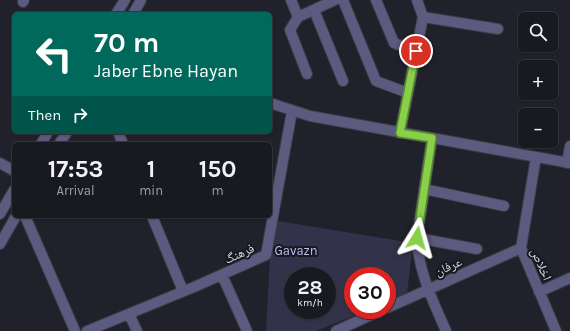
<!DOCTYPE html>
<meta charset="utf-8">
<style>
body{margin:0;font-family:Karla,"Noto Naskh Arabic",sans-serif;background:#26262d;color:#f1f3f6;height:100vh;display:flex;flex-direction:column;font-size:15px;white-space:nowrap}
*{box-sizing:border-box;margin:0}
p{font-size:13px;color:#9fa0a5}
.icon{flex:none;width:22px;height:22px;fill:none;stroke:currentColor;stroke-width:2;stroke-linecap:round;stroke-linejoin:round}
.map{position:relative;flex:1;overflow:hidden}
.side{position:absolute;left:12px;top:142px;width:260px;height:76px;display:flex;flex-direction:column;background:#191920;border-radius:6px;box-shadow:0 1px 3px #0004,0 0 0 1px #37383e}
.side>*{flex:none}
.banner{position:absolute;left:12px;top:12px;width:260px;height:122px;border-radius:6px;box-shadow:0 1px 3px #0004,0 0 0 1px #37383e;background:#00695c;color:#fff;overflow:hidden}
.controls{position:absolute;left:518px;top:12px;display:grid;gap:8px}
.controls a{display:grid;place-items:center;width:40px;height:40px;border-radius:6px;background:#191920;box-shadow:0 1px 3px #0004,0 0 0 1px #37383e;font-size:20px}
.speed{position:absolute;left:284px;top:267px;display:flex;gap:8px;font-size:20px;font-weight:700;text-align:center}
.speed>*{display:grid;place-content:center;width:52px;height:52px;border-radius:50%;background:#191920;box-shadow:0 1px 3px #0004,0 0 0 1px #37383e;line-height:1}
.speed small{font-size:10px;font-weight:400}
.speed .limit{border:6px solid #d22;background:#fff;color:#111}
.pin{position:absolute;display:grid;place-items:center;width:34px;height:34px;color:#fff;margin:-17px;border:2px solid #fff;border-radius:50%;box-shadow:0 1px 4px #0007}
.me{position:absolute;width:44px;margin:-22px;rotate:8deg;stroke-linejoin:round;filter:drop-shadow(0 0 3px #0008)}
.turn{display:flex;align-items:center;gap:14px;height:84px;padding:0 16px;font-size:18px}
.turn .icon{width:52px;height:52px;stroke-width:2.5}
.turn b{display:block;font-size:28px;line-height:34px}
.then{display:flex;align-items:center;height:38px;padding:0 16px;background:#0003;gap:8px;font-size:15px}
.eta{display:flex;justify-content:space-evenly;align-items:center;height:68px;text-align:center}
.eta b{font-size:24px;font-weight:700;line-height:28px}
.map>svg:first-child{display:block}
</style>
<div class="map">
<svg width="570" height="331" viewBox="0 0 570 331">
<rect width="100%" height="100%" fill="#21212b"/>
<path fill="#32324b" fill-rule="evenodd" d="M272,220L413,243L407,294L387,302V276H353V310H368L316,331H266ZM293,276H327V310H293Z"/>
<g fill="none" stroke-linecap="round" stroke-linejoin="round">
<g stroke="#3a3b44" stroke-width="12">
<path id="minor" d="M291,0L298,17L335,0
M343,0L376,81L408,93
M376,0L394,43L416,51
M23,2L24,0
M314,10L343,81
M116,14L125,0
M133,14L141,0
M298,17L290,30L307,74
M423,17L498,29
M270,103L310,116L570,163
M118,132L123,144
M400,133L423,17L417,0
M432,138L417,238C418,271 433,301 446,331
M41,144L48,132
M59,144L67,132
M536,157L521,248L556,331
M0,163L14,171
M567,163L570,146
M424,189L504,206
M0,214L14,190
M25,216L75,331
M152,216L183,291
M417,238L477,249
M0,244L16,216
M222,275L247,331
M539,292L570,278
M387,308L521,248
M129,314L137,331
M87,331L194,287L266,255L292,111
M336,331L382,310"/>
</g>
<use href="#minor" stroke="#5a5b7e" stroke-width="10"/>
</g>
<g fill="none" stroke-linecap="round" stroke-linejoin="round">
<g stroke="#588730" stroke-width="10">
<path id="route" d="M416,51L400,133L432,138L417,238"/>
</g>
<use href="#route" stroke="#88cf4a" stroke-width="7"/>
</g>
<g text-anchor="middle" stroke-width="4" stroke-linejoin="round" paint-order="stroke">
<g font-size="13" fill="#bcbef4" stroke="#181821">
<text x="296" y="255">Gavazn</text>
</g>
<g font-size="13" fill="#d7d8de" stroke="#181821">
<text transform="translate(239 253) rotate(-24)" y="5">فرهنگ</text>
<text transform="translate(542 264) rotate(67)" y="5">اخلاص</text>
<text transform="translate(448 266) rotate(-24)" y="5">عرفان</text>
</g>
</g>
</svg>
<div class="controls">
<a><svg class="icon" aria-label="search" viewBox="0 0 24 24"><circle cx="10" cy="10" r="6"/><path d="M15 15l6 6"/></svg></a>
<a>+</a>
<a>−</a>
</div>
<div class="speed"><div>28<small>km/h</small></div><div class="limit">30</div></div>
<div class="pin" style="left:416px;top:51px;background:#d93025"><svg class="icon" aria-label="arrive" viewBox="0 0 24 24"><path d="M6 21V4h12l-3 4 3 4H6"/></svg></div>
<svg class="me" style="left:417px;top:238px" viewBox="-20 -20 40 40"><path d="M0-17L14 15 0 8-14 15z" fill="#88cf4a" stroke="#fff" stroke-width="4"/></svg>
<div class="banner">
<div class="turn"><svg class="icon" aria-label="left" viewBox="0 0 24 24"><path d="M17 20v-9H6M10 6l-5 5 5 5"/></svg><div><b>70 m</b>Jaber Ebne Hayan</div></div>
<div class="then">Then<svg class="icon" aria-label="right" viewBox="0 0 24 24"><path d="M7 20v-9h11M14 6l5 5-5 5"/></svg></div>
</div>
<section class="side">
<div class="eta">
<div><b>17:53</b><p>Arrival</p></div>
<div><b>1</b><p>min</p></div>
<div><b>150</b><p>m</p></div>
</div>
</section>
</div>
